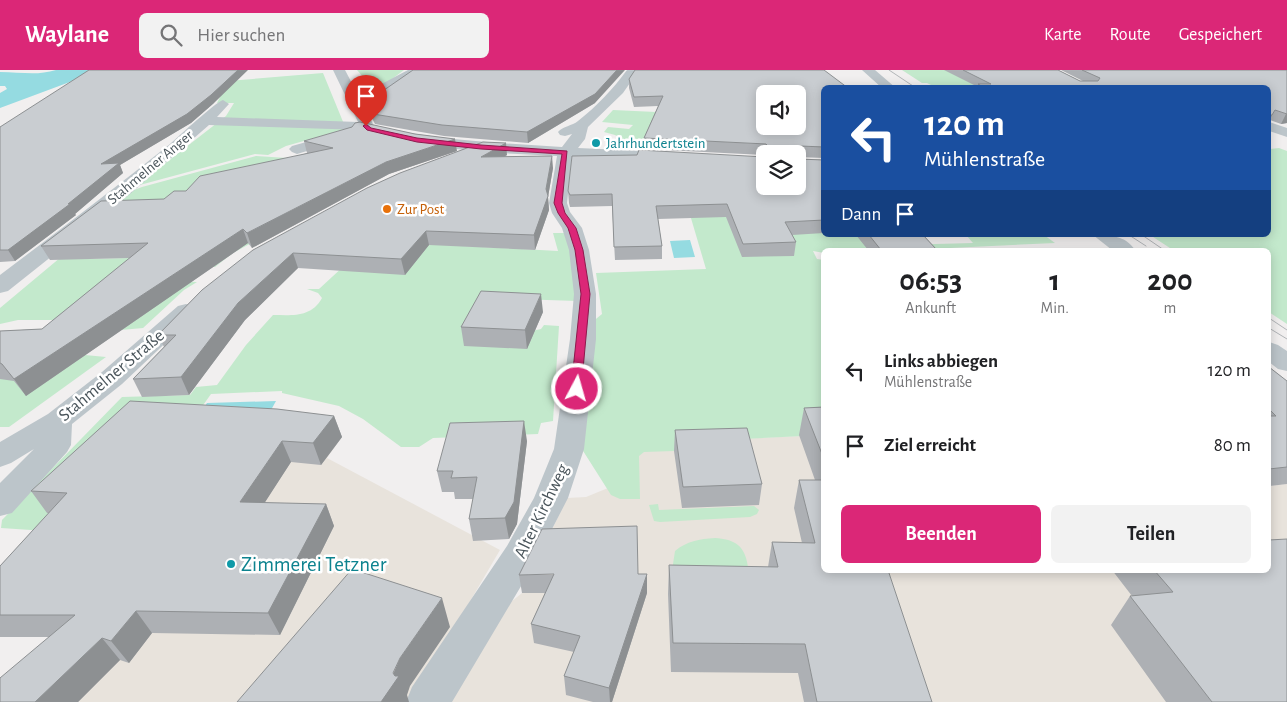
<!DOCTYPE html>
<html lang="de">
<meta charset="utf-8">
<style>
body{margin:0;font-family:"Alegreya Sans",sans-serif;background:#f2f2f2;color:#202124;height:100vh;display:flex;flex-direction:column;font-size:19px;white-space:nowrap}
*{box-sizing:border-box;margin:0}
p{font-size:16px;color:#757577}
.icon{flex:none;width:28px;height:28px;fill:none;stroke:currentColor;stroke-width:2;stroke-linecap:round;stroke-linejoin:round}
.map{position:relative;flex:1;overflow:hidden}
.sheet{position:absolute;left:821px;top:178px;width:450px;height:325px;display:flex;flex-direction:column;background:#fff;border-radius:8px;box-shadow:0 2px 12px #0003}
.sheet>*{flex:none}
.top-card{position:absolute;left:821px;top:15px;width:450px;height:152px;border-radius:8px;box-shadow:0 2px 12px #0003;background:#1a4fa0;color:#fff;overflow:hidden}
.fabs{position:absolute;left:756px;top:15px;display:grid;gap:10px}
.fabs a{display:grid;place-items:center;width:50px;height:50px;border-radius:8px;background:#fff;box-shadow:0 2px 12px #0003;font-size:25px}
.pin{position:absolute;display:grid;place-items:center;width:42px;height:42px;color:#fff;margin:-51px -21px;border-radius:50% 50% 50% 0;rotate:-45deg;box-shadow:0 0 5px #0007}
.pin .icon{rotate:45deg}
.me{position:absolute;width:55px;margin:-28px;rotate:6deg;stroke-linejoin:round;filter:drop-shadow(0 0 4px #0008)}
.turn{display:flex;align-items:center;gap:18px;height:105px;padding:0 20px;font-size:22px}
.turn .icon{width:65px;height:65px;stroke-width:2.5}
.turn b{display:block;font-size:35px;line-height:42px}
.then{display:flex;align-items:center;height:48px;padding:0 20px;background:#0003;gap:10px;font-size:19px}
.eta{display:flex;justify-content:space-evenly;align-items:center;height:85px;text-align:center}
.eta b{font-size:30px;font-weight:600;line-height:35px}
.action{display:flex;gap:10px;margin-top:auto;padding:10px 20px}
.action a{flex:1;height:58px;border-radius:8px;background:#db2777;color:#fff;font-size:20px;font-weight:600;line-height:58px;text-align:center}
.action a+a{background:#f2f2f2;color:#202124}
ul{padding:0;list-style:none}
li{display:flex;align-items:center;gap:15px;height:75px;padding:0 20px}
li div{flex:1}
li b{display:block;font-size:19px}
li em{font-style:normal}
header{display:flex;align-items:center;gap:30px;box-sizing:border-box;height:70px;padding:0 25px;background:#db2777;color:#fff}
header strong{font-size:24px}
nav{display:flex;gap:28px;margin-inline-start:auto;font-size:18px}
.search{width:350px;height:45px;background:#f2f2f2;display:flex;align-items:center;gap:12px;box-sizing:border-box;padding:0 18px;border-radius:8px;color:#757577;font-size:19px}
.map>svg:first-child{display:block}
</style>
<header>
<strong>Waylane</strong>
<div class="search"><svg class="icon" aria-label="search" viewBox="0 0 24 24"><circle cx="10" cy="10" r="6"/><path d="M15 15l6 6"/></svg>Hier suchen</div>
<nav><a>Karte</a><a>Route</a><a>Gespeichert</a></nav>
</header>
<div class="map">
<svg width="1287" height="632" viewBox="0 0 1287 632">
<rect width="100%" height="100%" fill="#f1efef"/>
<path fill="#e8e3dc" d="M286,360L342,367L327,388L500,480L411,632H19Z
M824,365V500H1269V416L1287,414V632H451L507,535L522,523L567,428L586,427L608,418L580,376Z"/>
<path fill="#c3e9cc" d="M357,0H404L384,15L371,16Z
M902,0H997L1041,18L935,17L927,13H922Z
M323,3L346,59L286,76L268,85L255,84L136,116L226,46L234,33H217L228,11Z
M613,40L765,47L647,78L623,76L624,70L615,65L604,62L608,57L629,59L633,55L602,52Z
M1279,78L1287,81V254L1269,242V180H1173L1150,165H1269V79Z
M256,86L287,88L259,169L233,183L215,197H194L176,211L197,212L184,220L143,258L121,260L59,250H18L0,254V238L73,177L85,189L130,188L110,140L134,120L142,117Z
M742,109L824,162V165H889L898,175L973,173L966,165H1044L1055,173L908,180H824V183L813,181L817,189L824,190V365L743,369L674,381L644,382L639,386L640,429H620L611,425L580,376L591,253L602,244L596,203L706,199L688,138Z
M553,163H567L578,231L489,228L465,275L541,259L544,255L559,256L553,351L541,353L538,364L433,368L419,377H401L363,349L339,336L282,323V321L211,324L189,355L110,447L76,463L1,458L2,450L122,327L190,325L196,317L217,315L246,275L273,245C292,245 311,248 322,228L318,223L307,219H319L371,171L558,181Z
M85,285L106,287L9,357H0V305L42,314Z
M658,434L659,440L754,436L759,440L757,444L750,447L660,452L654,451L649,435Z
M715,468C753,470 746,495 752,526L675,524L673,494L675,481C687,471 699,469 715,468Z"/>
<path fill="#95dbe1" d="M56,0H102L0,38V23L7,19L5,16H0V2C20,2 37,6 56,0Z
M690,170L695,187L674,188L670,171Z
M276,331L266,349L194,352L207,333Z"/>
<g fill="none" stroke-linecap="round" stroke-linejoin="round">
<path fill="#bcc5ca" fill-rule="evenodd" d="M333,0H345L356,21L374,18L408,0H422L382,24L360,28L374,56C436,70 498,73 562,77L572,64L565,66L560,65L558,62C563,56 572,56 578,51C597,36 613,19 627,0H639L623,23L588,57L585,69L578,78L667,82L673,84L675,87L673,90L667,92L572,87L567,133L570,142L582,158L589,180L596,224V269L584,379L568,428L533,496L452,632H406L412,617L507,476L534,428L554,379L570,269L574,224L569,180L562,158L552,143L549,133L557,86L481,82L417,74L364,62L363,60L209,55L130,124L8,221L0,223V205C57,162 114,119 170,74C179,66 216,32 223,30L229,34L217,47L358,52Z
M862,0H875L896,18H882Z
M1269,52L1287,58V67L1269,61Z
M342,62L347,63L349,66L347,69L297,84L292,82L289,79L292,76Z
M1093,165C1110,165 1125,165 1135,180H1112Z
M186,234L194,236L198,241L194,246L122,314L72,354L71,375L67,382L12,443L0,446V413L34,379L11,393L0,397V372L48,344L102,302L178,236Z
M1269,272L1278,275L1287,281V301L1278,299L1269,292Z"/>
<path stroke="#b2b5b8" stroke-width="1" d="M889,0L916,18
M1129,165L1146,176
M1142,165L1164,180
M1269,248L1287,260
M1269,258L1287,269"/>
</g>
<path fill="#adb0b4" d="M944,0H1058L1080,11H1083L1061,0H1287V53L1281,54L1270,50L1269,52V18L978,17Z
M629,9L824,18V88L798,87V89L824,90V163L792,165L796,172L794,186L742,187L726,147L658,149L662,176V189L615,190L612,136L570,137L569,133L568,121L765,87L798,84H765V85L644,79V68L658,36L634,37L629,18Z
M214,33L191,53L120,95L123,103L75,144L76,145L15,191L0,192V57Z
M595,33L528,73L444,66L375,54L372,48L370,38Z
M304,71L457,81L389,104L252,178L248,173L26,326L14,311L0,309V261L42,259L130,188L50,190L41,176L186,121L307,83Z
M507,85L505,87L553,98L548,127L549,140L535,180L429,175L405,205L298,198L245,250L189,325L142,327L133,309L164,277L158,265L202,220Z
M856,165H923L937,180H868Z
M543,242L527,279L464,276L461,257Z
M1269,297L1287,311V414L1269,416Z
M824,337V500L932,632H804L798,603L671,602L668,524L669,495L768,497L772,472L802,473L794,438L799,410H815L799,365L804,338Z
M334,346L342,367L321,395L291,392L264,433L326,434L334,456L280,565L152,563L129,593L120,590L78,632H0L49,567H0V496L49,443H47L31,421Z
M675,360L762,414L759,435L682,438L674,381Z
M527,371L517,454L509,469L473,471L469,449L473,429H455L454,422H442L437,401Z
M1112,500H1269L1287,632H1166L1111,555L1130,526H1132Z
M647,504V523L612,632H593L566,625L564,606L574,582L534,573L531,554L545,523H522L519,505Z"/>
<path fill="#8d9092" d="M238,0H248L214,33L191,53L120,95L123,103L75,144L76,145L15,191L8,180L68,134L101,94Z
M617,0H625L595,33L528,73L527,62Z
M1286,44H1287V53L1281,54Z
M1269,45H1272L1269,52Z
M455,69L457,81L389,104L252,178L247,163L386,92Z
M506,73L507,85L483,100L481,87Z
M552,86L553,98L548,127L549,140L535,180L534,165L546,119Z
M243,159L248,173L26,326L14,309Z
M426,161L429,175L405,205L401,189Z
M293,183L298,198L245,250L189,325L181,307L238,233Z
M541,224L543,242L527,279L525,260Z
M334,346L342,367L321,395L313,373Z
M524,351L527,371L517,454L509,469L505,448Z
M282,371L291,392L251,454L240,432Z
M326,434L334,456L280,565L268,543Z
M647,504V523L612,632H610L609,618Z
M442,528L450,557L410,616L407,625L409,632H381L400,588Z
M136,541L152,563L129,593L111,571Z
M102,568L120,590L78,632H35Z"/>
<path fill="#c9cdd1" stroke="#8d9092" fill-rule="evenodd" d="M89,0H238L211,25L187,44L101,94L119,93L68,134H70L8,180H0V57Z
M413,0H617L595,24L527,62L442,55L373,44L370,38L374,27Z
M635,0H824L848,18H824V77L800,76L798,78V89L824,90V150L785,152L796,172L743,174L727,134L656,136L662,176L614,177L612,124L570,125L568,121L572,86L637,85L639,80L765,87V116H798V84H768V76L766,74L644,68L663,26L634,27L629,9ZM765,24H798V56H765Z
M963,0H1058L1080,11H1098L1100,8L1082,0H1287V44L1275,40L1272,45H1269V18H985L978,14H991Z
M360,52L415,64L455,69L386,92L247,163L243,159L14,309L2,294L0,293V261L42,259L148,173L41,176L101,131L164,129L174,121H186L200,106L333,78L304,71L352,57L355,53Z
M483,72L506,73L481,87L552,86L546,119L548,126L534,165L426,161L401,189L293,183L238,233L181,307L133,309L176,265H158L202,220L253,180L367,118L400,103Z
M869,165H923L937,180H881Z
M481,221L541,224L525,260L461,257Z
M1269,297L1287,311V397L1269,399V346H1276L1269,339Z
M130,331L277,339L334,346L313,373L282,371L240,432L326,434L268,543L136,541L111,571L102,568L35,632H0V608L75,545H0V496L67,423L31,421Z
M824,337V389L804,338Z
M524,351L514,432L505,448L469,449L477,407L451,408L453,401H437L450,353Z
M747,358L762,414L683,417L675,360Z
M799,410H824V500H888L932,632H817L805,574L673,573L669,495L778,497L772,472L815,473Z
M637,456L638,504H647L609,618L564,606L580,566L531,554L554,504L519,505L542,459Z
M1287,469V632H1212L1130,526L1173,522L1154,500H1269V470Z
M352,499L442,528L400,588L393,603L395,606H399L381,632H237Z"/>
<path fill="#db2777" stroke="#8e194d" d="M366,54L371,58L417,68L481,75L567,81L562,133L565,143L576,158L583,180L590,224L581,321H573L571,319L581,224L575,180L568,158L558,143L554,133L562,84L481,79L417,72L367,60L363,56Z"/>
<g fill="#0f9aa8" stroke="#fff" stroke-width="2">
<circle cx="596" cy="73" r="5"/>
<circle cx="231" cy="494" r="5"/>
</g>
<circle fill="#e8710a" stroke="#fff" stroke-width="2" cx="387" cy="139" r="5"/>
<g text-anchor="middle" stroke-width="5" stroke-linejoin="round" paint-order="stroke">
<g font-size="15" fill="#0d838f" stroke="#fff" text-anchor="start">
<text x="606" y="78">Jahrhundertstein</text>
</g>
<g font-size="15" fill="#49545a" stroke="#fff">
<text transform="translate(150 97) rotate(-40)" y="5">Stahmelner Anger</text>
</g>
<g font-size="15" fill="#c56008" stroke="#fff" text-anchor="start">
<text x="397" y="144">Zur Post</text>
</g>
<g font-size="18" fill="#49545a" stroke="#fff">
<text transform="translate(111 305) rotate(-40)" y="6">Stahmelner Straße</text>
<text transform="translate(541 441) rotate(-64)" y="6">Alter Kirchweg</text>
</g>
<g font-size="21" fill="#0d838f" stroke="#fff" text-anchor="start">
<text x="241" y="501">Zimmerei Tetzner</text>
</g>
</g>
</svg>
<div class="fabs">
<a><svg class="icon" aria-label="sound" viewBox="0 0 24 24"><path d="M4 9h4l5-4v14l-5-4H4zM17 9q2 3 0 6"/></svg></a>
<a><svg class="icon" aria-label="layers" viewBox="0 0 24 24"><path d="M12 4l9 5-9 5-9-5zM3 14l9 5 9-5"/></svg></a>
</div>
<div class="pin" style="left:366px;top:56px;background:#d93025"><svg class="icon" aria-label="arrive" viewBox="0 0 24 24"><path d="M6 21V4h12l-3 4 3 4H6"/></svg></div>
<svg class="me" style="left:577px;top:319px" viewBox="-20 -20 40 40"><circle r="17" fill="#db2777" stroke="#fff" stroke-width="3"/><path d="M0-11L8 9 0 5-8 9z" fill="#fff"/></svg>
<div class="top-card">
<div class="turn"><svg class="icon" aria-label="left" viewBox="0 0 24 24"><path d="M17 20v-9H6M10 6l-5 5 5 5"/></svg><div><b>120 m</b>Mühlenstraße</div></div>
<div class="then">Dann<svg class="icon" aria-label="arrive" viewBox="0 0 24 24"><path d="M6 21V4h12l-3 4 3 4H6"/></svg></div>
</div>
<section class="sheet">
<div class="eta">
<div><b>06:53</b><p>Ankunft</p></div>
<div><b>1</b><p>Min.</p></div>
<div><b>200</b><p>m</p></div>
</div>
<ul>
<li><svg class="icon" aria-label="left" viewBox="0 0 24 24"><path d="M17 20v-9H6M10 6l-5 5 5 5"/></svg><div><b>Links abbiegen</b><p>Mühlenstraße</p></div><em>120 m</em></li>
<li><svg class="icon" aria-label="arrive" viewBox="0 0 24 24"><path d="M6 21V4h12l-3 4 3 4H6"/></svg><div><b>Ziel erreicht</b></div><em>80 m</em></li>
</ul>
<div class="action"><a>Beenden</a><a>Teilen</a></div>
</section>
</div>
